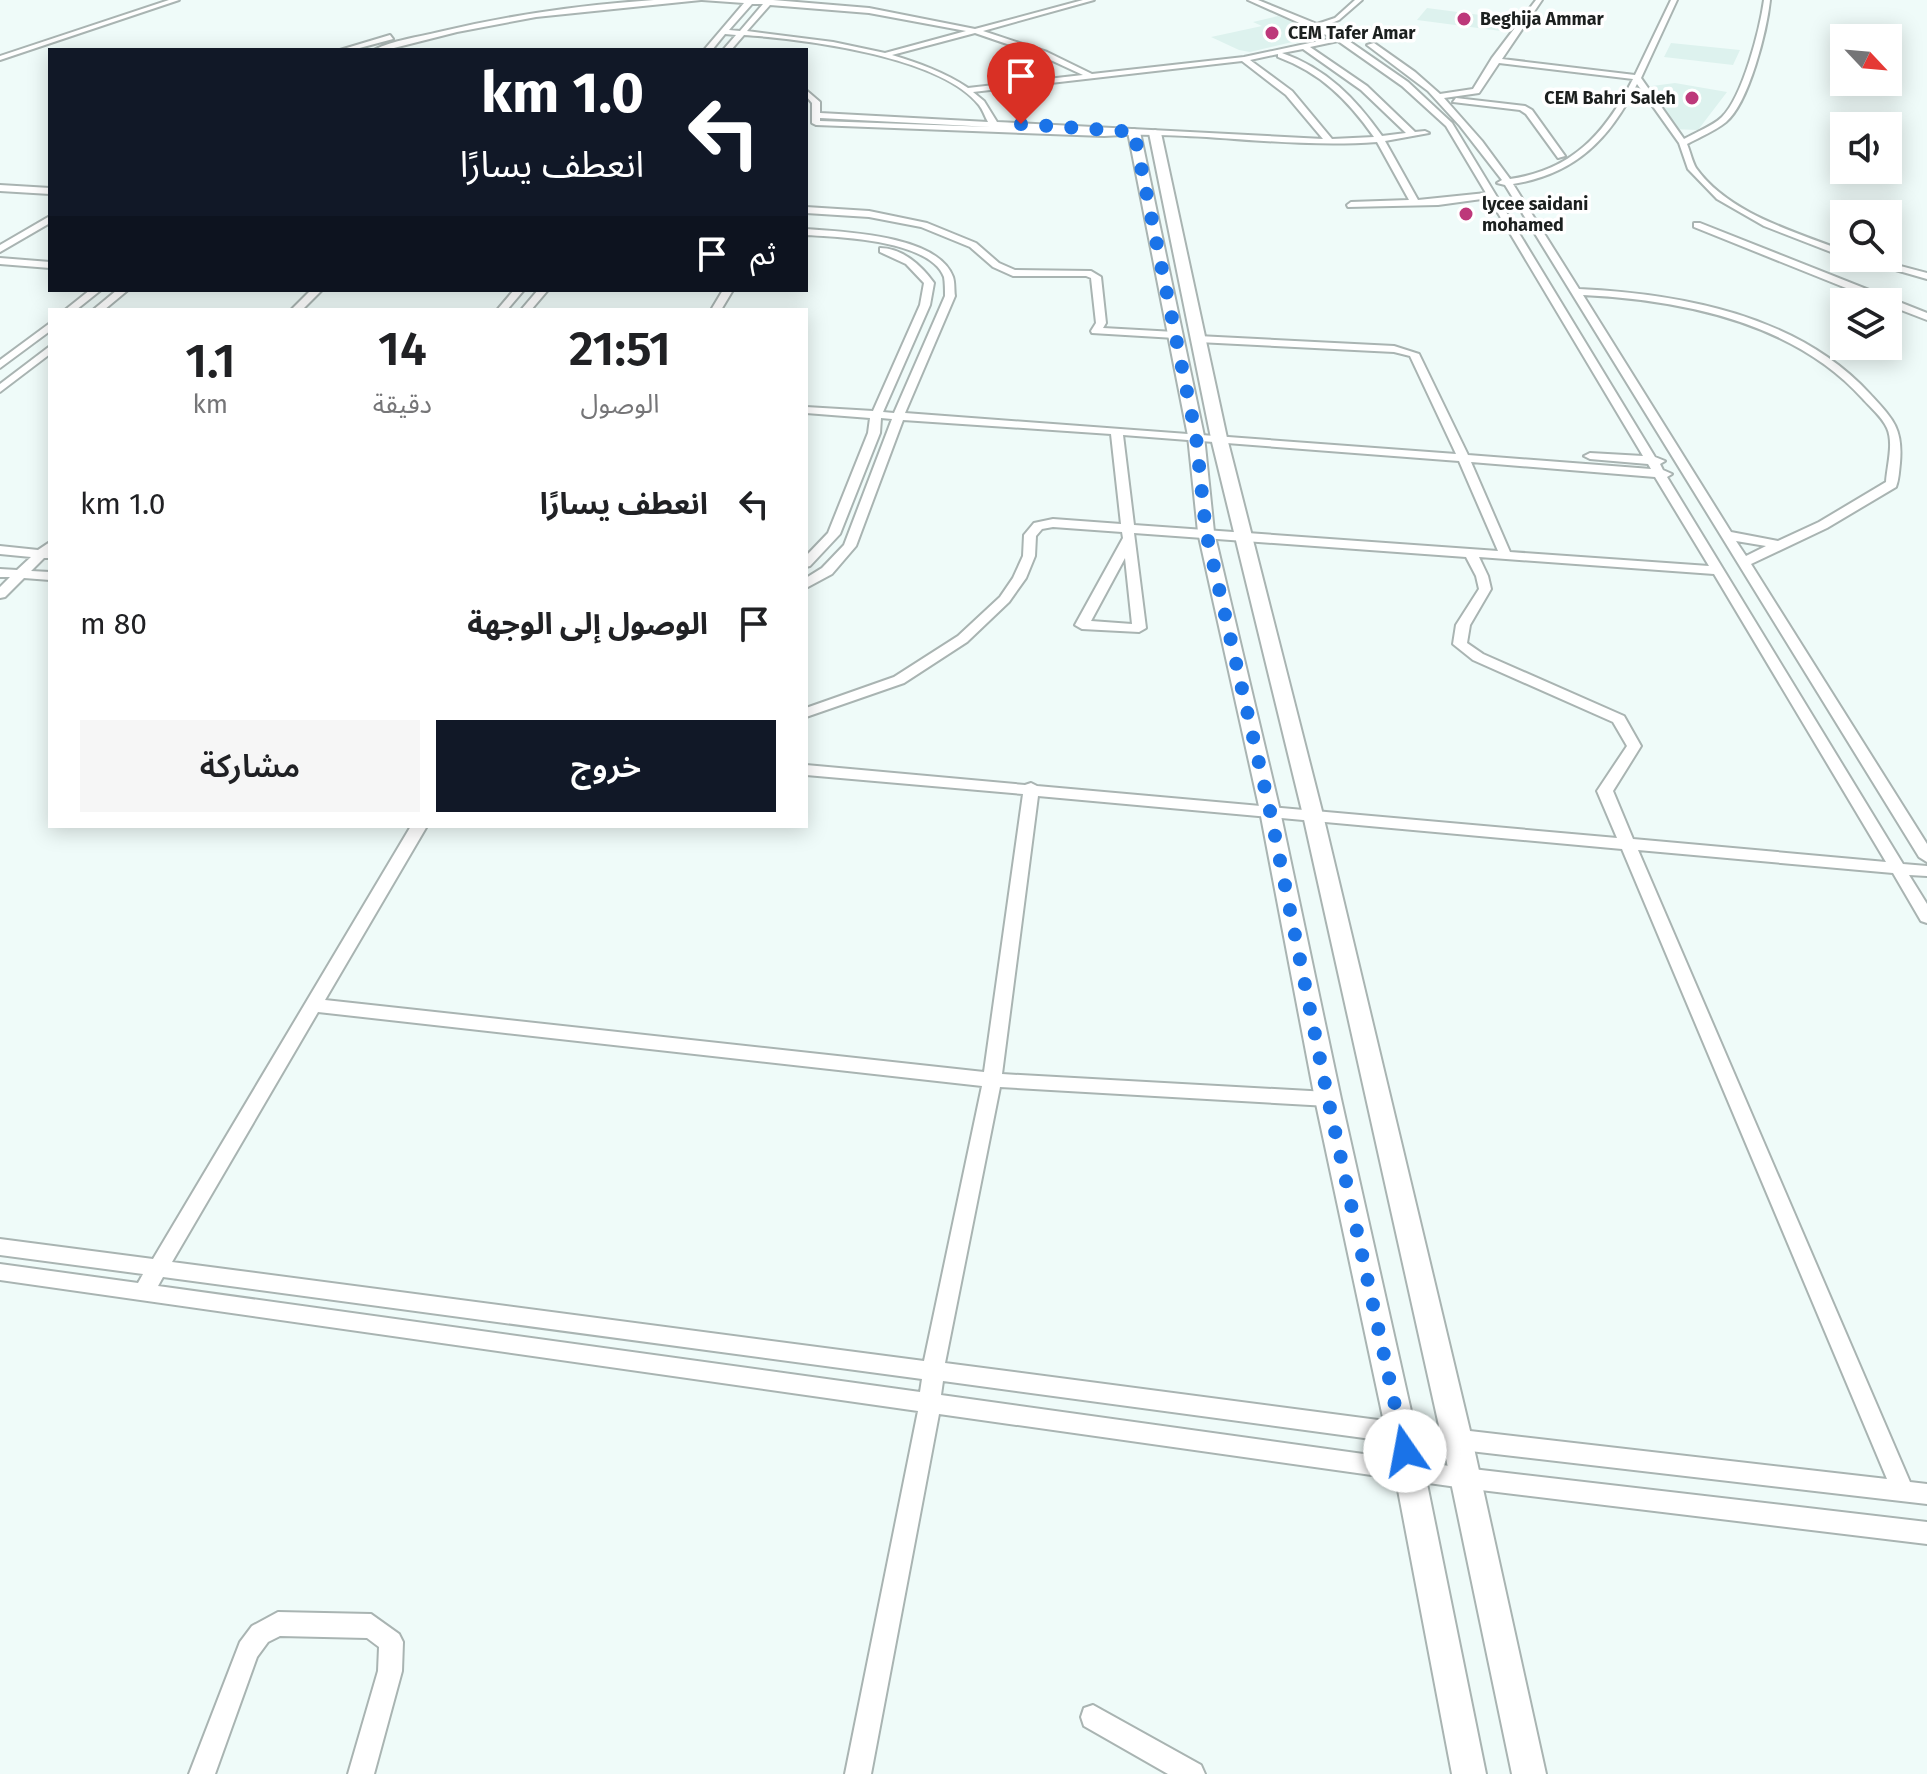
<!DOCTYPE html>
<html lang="ar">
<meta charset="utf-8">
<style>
body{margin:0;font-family:"Fira Sans","Noto Sans Arabic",sans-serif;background:#f6f6f6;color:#202124;direction:rtl;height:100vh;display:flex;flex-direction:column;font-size:30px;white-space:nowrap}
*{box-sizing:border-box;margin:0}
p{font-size:26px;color:#757577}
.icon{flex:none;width:44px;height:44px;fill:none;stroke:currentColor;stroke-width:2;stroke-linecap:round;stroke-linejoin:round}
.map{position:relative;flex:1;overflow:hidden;direction:ltr}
.sheet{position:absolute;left:48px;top:308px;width:760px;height:520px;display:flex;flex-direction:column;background:#fff;border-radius:0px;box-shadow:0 4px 20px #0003;direction:rtl}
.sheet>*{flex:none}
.guide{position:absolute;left:48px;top:48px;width:760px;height:244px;border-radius:0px;box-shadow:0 4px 20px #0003;direction:rtl;background:#111827;color:#fff;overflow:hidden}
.needle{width:52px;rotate:116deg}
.fabs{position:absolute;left:1830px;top:24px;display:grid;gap:16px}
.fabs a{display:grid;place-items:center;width:72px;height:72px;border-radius:0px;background:#fff;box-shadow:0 4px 20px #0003;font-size:40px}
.pin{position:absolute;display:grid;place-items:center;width:68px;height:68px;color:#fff;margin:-82px -34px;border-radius:50% 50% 50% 0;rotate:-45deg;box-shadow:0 0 8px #0007}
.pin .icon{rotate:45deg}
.me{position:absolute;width:88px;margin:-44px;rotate:348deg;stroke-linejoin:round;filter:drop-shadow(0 0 6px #0008)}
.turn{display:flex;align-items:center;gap:28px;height:168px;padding:0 32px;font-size:36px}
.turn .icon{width:104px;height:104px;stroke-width:2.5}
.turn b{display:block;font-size:56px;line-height:68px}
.then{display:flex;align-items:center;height:76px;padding:0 32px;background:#0003;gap:16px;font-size:30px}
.eta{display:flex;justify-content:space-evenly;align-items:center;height:136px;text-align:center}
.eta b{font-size:48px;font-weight:600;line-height:56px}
.primary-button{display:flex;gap:16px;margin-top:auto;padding:16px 32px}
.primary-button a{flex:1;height:92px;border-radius:0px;background:#111827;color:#fff;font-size:32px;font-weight:600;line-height:92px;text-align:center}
.primary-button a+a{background:#f6f6f6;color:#202124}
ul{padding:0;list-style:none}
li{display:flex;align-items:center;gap:24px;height:120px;padding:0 32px}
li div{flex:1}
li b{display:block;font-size:30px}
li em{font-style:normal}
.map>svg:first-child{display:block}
</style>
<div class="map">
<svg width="1927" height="1774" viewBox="0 0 1927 1774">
<rect width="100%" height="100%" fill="#effbf9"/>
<path fill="#ddf2ee" d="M1427,8L1511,19L1501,31L1417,20Z
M1278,16L1317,31L1306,34L1305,39L1250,52L1239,50L1211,37L1262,26L1253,22Z
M1671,43L1740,50L1733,65L1664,57Z
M1675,83L1727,92L1698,130L1672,129L1648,90L1652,86Z"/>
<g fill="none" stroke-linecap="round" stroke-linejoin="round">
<g stroke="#a9b4b2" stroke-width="4">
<path id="minor" d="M169,0H179L0,60V56Z
M654,0H701L536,17L457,32L386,50H374C393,40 419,37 439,32C510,15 581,5 654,0Z
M702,0H773L869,8L975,29L1083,0H1094L983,31L1047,52L1092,74L1244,57L1333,38L1248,0H1258L1317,24L1335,18L1355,0H1362L1339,20L1322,27L1346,36V39L1408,82L1452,123L1655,457L1665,461L1660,464L1663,470L1672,474L1667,477L1903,864L1927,866V876L1909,875L1927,904V923L1921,921L1893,873L1638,850L1910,1482L1927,1484V1504L1401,1443L943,1381L941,1395L1464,1468L1927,1522V1544L1464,1488L939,1414L871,1774H845L918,1411L0,1280V1264L138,1283L143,1274L0,1255V1239L153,1259L411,826H427L325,1000L984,1072L1023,794L806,775V765L1025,785L1031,783L1037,786L1617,838L1597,791L1627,746L1613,722L1473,660L1453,644L1456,625L1479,589L1476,576L1466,557L1134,533L1146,628L1139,632L1082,629L1075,625L1123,538L1122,532L1053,527L1042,529L1036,536L1035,556L1026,578L1009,602L967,642L904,683L806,717V708L894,677L958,636L1000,597L1013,578L1023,556L1024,535L1034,523L1053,519L1121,524L1111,434L903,420L856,546L832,574L806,588V578L822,568L844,545L892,419L881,418L880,433L840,534L810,566L806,567V556L828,533L868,433L870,418L806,413V407L873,411L920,305L924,283L906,264L880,252V248C902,248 921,265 934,283L930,305L883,412L894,413L945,296C945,290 945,283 944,277C930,240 839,237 806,235V229C844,232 938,235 953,277C955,283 954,290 955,296L905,413L1456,454L1410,356L1394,352L1198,342L1193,339L1198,336L1394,346L1419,354L1468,455L1651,469L1648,464L1590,459L1584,456L1590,453L1643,456L1489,198L1438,205L1348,207L1347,205L1351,202L1409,200L1377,142C1285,149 1194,130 1104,136L816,125L812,123V103L806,96V90L820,102V113L988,122C985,117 983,110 979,105C940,56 804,39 744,35L731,50H723L736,35L725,34L712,50H704L744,3ZM752,4H763L740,31L729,30ZM770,5L869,13L966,31L885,53L833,42L747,31ZM975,33L1042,56L1083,75L968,88C945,72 918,63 892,55ZM1338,41L1402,86L1446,126L1486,193L1418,200L1385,141L1429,133L1425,131L1415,132L1367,86L1310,47ZM1303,49L1361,90L1406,133L1382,136C1355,98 1327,69 1282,53ZM1278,54V57C1321,73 1348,100 1374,137L1332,139L1292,91L1250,60ZM1242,61L1286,95L1323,139L997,122L984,101L973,92ZM820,118L991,127L820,121ZM1123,435L1459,461L1498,551L1134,525ZM1471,462L1655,477L1709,566L1510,552ZM1479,557L1714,574L1886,862L1633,839L1613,791L1641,746L1624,716L1483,654L1467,643L1470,625L1491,589L1488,576ZM1125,558L1132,624L1091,621ZM1038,796L1622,849L1887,1479L1401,1423L945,1363L1000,1087L1328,1106L1334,1104L1337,1099L1334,1094L1328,1092L1002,1074ZM318,1012L982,1086L924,1361L172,1262ZM163,1277L922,1379L920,1392L158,1286Z
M1536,0H1542L1502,59L1635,75L1671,0H1677L1641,78L1684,139C1696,132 1713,126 1722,117C1743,96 1760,29 1764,0H1770C1767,30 1749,103 1726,122C1715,131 1700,137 1687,144C1690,151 1692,161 1696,168C1729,214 1794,231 1844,251V257L1764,226L1717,199L1688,169L1679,143L1637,84C1610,139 1575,174 1513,184L1579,289C1681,294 1798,315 1870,394C1893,419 1903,428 1900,463C1899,471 1899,479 1896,487L1827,528L1751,564L1927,844V862L1919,857L1505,185L1497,183L1502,180L1460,126L1428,91L1367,45L1374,43L1415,72L1440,94L1473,89L1492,58ZM1499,63L1633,79C1605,134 1572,170 1510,179L1482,141L1444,98L1479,93ZM1583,295C1682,300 1794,322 1863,399C1871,408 1882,417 1887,428C1894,443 1887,466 1886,482L1819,522L1778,541L1731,532ZM1736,541L1766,546L1746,556Z
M390,35L393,39L352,50H340Z
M1456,98L1525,106L1532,110L1565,156L1558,158L1526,114L1520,110L1453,102Z
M0,185L50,188V194L0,191Z
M806,207L869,211L927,223L976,243L999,263L1015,270L1091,271L1101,277L1106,323L1103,328L1175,332L1180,335L1175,338L1092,333L1091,331L1096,323L1091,278L1086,276H1013L993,267L970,247L921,227L869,217L806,213Z
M50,216V223L0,252V245Z
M1694,223H1700L1927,313V320L1888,305V302H1881L1694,227Z
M0,258L50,262V268L0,264Z
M1854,258H1870L1927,273V279Z
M90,290H101L76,310H65Z
M117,290H128L104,310H93Z
M311,290H322L302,310H291Z
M514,290H524L507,310H497Z
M538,290H548L531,310H521Z
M723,290H733L721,310H711Z
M50,323V331L0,368V360Z
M50,346V354L0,392V384Z
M50,542V558H44L31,571L50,572V580L24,578L5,597L0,598V587L10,577H0V569L17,570L31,557L0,554V546L38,550Z
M278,1612L371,1614L399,1634L403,1642L402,1671L374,1774H348L378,1671L379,1647L367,1638L280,1636L268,1642L257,1657L215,1774H189L240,1642L252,1626Z
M1093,1705L1201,1765L1205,1774H1168L1084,1726L1081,1717L1084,1708Z"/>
</g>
<g stroke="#a9b4b2" stroke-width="4">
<path id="tertiary" d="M1134,129L1140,132L1204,436L1214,532L1280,811L1341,1099L1424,1469L1486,1774H1452L1394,1469L1315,1099L1260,811L1198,532L1188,436L1128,132Z
M1155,130L1161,133L1227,438L1323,815L1472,1439L1546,1774H1512L1442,1439L1303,815L1211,438L1149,133Z"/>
</g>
<use href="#minor" fill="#fff" fill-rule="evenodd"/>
<use href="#tertiary" fill="#fff" fill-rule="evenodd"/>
</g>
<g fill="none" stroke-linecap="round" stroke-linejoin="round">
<path stroke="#1a73e8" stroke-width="14" stroke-dasharray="0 25.2" d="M1021,124L1134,132L1196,436L1206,532L1270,811L1328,1099L1405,1451"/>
</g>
<g fill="#bd387a" stroke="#fff" stroke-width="3">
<circle cx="1464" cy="19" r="8"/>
<circle cx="1272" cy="33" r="8"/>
<circle cx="1692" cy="98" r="8"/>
<circle cx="1466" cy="214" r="8"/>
</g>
<g text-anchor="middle" stroke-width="7" stroke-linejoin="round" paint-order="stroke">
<g font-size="18" font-weight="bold" fill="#1c201f" stroke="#fff" text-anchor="start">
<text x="1480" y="25">Beghija Ammar</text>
<text x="1288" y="39">CEM Tafer Amar</text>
<text x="1676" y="104" text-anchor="end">CEM Bahri Saleh</text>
<text x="1482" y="210">lycee saidani<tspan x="1482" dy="21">mohamed</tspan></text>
</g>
</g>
</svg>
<div class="fabs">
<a><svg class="needle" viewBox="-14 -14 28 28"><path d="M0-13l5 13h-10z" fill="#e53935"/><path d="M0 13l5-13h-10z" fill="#757577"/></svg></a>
<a><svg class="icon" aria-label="sound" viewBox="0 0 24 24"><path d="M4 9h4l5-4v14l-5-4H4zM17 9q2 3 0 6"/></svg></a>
<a><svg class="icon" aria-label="search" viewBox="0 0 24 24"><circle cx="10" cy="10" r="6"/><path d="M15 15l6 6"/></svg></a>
<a><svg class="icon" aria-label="layers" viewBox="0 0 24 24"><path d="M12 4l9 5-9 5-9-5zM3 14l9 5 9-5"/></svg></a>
</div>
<div class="pin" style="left:1021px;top:124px;background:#d93025"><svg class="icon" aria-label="arrive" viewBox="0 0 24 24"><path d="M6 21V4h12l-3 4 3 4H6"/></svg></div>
<svg class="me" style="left:1405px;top:1451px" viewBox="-20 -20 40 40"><circle r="19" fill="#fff"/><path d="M0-13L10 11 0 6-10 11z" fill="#1a73e8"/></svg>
<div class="guide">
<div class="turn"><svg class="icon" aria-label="left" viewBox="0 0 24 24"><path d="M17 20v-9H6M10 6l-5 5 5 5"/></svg><div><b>1.0 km</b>انعطف يسارًا</div></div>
<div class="then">ثم<svg class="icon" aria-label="arrive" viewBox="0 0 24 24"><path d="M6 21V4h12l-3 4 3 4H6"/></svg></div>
</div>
<section class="sheet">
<div class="eta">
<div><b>21:51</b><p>الوصول</p></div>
<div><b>14</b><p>دقيقة</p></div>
<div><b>1.1</b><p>km</p></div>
</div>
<ul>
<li><svg class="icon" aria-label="left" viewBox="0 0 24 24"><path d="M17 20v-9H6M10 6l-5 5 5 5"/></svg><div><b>انعطف يسارًا</b></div><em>1.0 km</em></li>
<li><svg class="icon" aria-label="arrive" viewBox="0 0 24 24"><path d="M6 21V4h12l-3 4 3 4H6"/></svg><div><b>الوصول إلى الوجهة</b></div><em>80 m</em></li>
</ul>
<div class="primary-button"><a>خروج</a><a>مشاركة</a></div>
</section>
</div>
